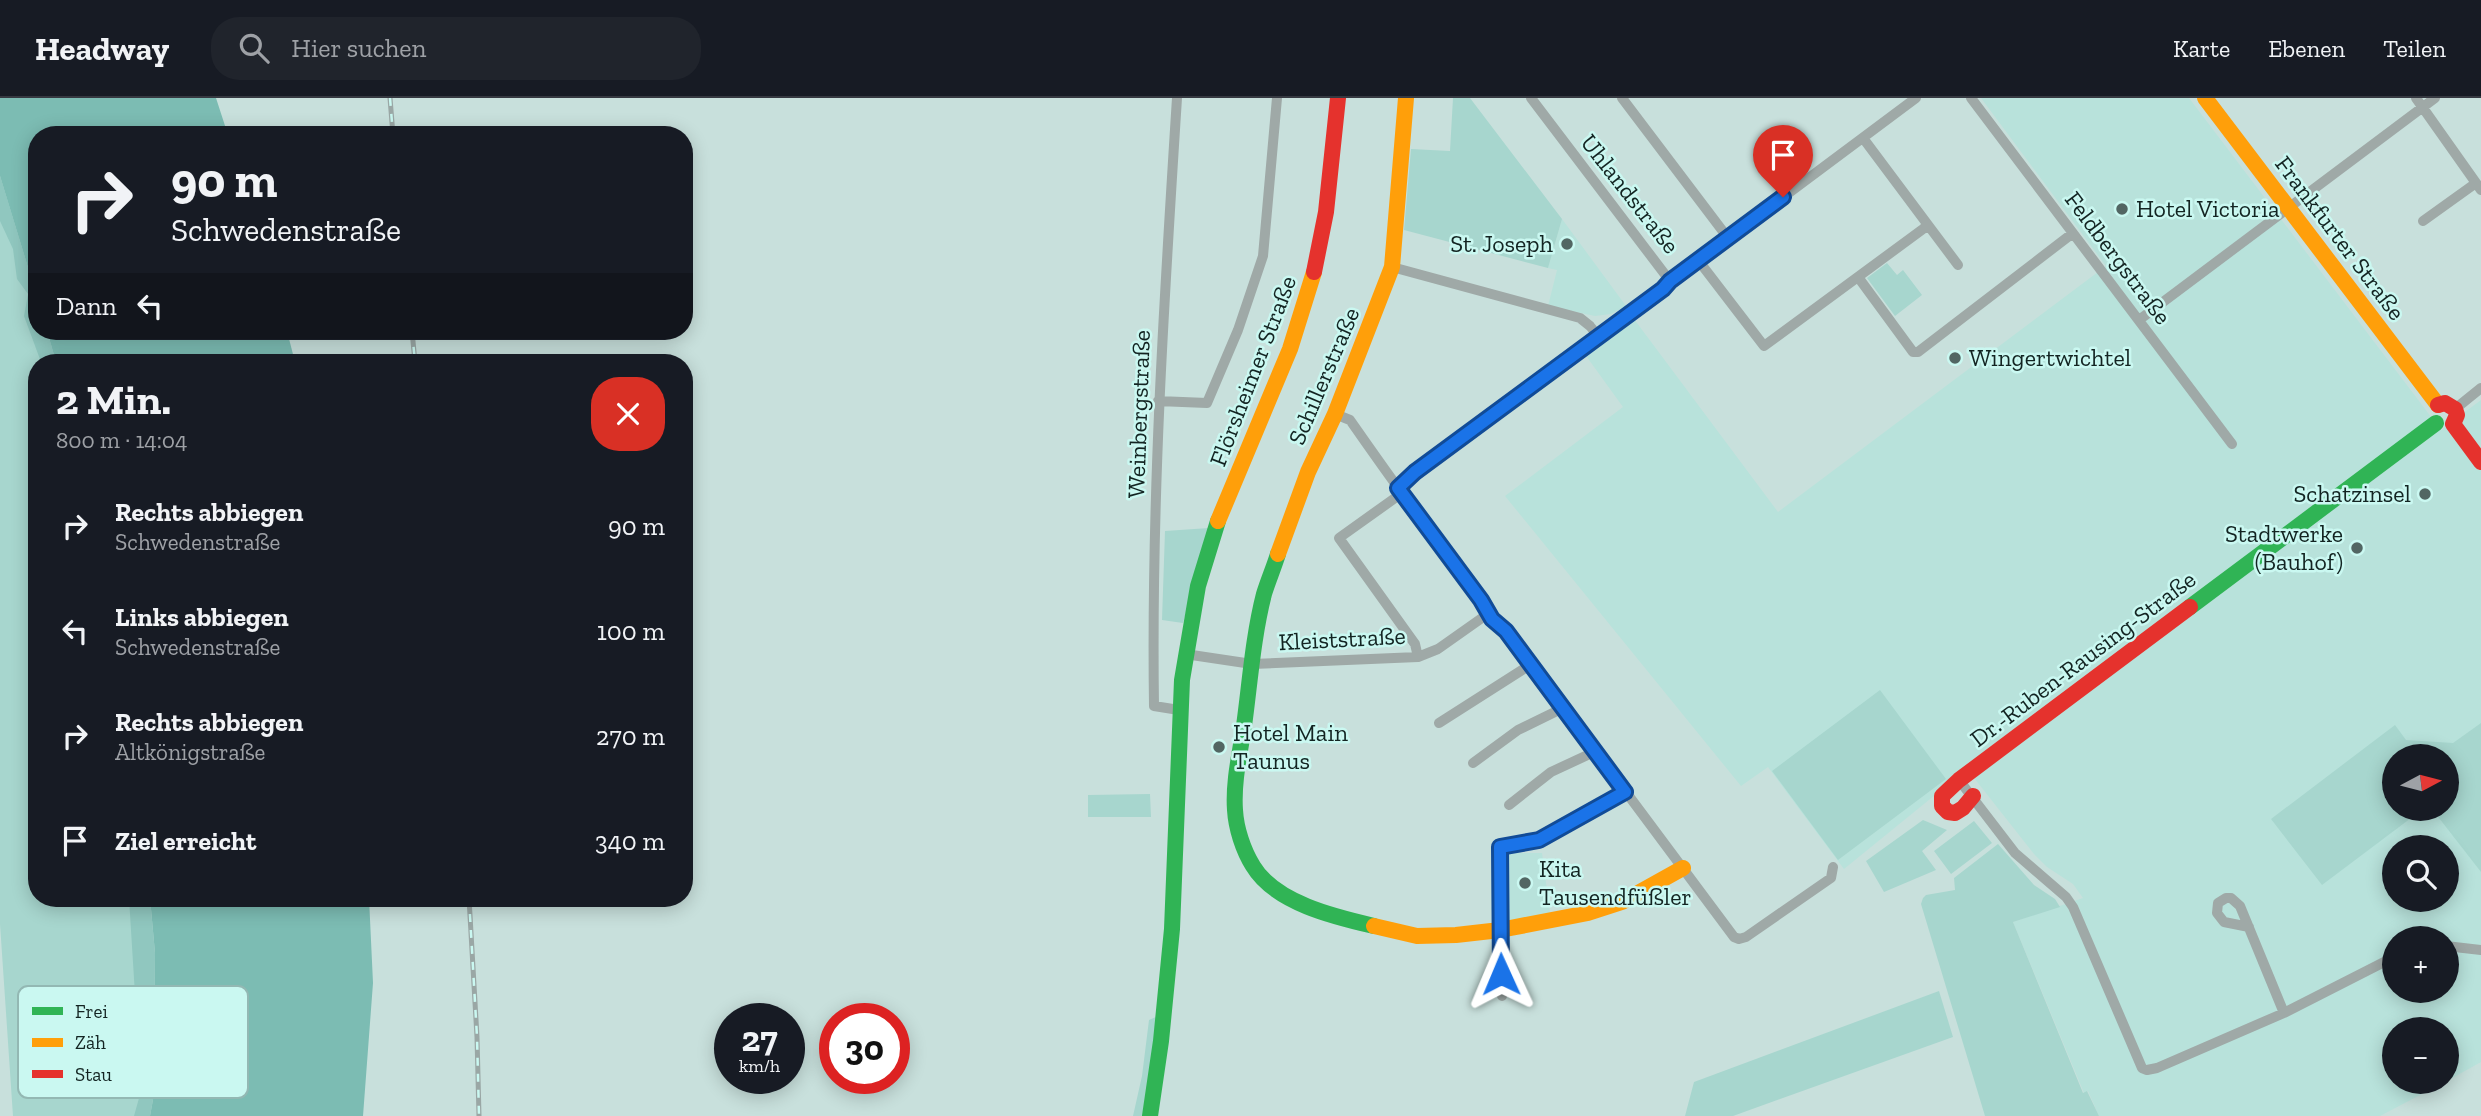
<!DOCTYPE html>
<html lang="de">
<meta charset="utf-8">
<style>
body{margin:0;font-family:"Zilla Slab",serif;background:#20242c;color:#f1f3f6;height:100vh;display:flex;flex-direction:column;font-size:26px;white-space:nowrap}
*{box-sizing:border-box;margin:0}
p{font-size:23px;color:#9ea1a6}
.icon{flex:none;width:38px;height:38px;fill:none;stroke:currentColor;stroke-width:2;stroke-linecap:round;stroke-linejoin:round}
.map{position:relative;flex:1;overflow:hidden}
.sheet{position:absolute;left:28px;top:256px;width:665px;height:553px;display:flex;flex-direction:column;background:#171b24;border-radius:28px;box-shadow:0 4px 18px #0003}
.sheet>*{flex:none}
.hud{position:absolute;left:28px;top:28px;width:665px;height:214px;border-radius:28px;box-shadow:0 4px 18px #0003;background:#171b24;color:#f1f3f6;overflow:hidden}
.needle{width:46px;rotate:83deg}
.tools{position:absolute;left:2382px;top:646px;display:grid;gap:14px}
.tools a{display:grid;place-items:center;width:77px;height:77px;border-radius:50%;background:#171b24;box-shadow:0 4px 18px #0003;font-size:35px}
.speed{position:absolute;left:714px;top:905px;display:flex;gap:14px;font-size:35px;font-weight:700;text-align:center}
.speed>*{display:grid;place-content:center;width:91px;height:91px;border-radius:50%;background:#171b24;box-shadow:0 4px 18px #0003;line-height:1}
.speed small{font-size:18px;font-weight:400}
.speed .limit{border:10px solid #d22;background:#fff;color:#111}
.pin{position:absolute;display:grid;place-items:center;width:60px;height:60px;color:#fff;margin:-72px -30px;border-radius:50% 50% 50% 0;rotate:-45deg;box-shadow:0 0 7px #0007}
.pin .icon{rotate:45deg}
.me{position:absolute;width:77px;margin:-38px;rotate:359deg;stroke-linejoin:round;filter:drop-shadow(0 0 5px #0008)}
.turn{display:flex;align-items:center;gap:24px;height:147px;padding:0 28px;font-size:32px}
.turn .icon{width:91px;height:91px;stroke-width:2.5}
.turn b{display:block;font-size:49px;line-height:60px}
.then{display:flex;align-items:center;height:66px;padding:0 28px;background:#0003;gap:14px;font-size:26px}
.round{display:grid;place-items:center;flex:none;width:74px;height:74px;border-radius:28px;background:#20242c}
.headline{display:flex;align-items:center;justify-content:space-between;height:119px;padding:0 28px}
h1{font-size:42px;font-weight:700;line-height:52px}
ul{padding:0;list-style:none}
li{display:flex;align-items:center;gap:21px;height:105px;padding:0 28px}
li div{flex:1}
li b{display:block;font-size:26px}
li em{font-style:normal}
header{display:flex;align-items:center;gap:42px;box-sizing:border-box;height:98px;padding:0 35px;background:#171b24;border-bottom:2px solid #363941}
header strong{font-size:33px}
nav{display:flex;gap:38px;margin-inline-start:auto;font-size:24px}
.search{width:490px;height:63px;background:#20242c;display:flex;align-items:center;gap:18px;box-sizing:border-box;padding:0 24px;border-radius:28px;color:#9ea1a6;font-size:26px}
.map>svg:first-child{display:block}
</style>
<header>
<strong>Headway</strong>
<div class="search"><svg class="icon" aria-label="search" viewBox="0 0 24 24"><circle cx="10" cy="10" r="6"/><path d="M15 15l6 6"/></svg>Hier suchen</div>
<nav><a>Karte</a><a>Ebenen</a><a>Teilen</a></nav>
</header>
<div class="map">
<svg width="2481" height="1018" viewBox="0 0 2481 1018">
<rect width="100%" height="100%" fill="#c8e0dc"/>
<path fill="#b8e2db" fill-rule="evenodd" d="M1981,0H2189L2441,332L2481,302V964L2447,983L2446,931H2394V984H2445L2380,1018H2099L2088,993L2084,995L2013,824L2083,800L2073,786L2047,769L2034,756L1967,671L1844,771L1768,669L1741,688L1505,398L1623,309L1584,255L1634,221L1778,414L2106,168ZM2394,658H2446V710H2394ZM2394,749H2446V802H2394ZM2394,840H2446V892H2394Z
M1562,121L1626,208L1611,216L1595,218L1548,208L1557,172L1548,170Z
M1505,755H1542L1550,815L1505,826Z"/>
<path fill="#a7d6ce" d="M1453,0H1470L1562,121L1548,170L1404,132L1411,51L1450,53Z
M0,78L37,199V233H47L56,264H37V800H150V1018H13L0,826Z
M1887,165L1897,177L1903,172L1922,197L1895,218L1867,180Z
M1209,430L1183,525L1162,522L1165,433Z
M1880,592L1946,681L1838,762L1772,673Z
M2481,625V774L2432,711L2446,710V658H2394V710L2423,711L2322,787L2271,721L2395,627L2406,642L2453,645Z
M1150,696L1151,719H1088V697Z
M1923,722L1947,732L1922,753L1936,772L1884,794L1866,763Z
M1974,723L1992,745L1951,776L1934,753Z
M1998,746L2034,787L2055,801L2060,809L2013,824L2083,995L2087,993L2099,1018H1985L1921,806L1923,800L1926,797L1955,792L1954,780Z
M1939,893L1953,939L1733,1018H1685L1694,984Z
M1158,918L1150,979L1142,1018H1133L1142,978L1149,922Z"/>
<path fill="#90c7bf" d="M0,78L37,199V233H47L56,264H41L24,218L28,196L17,181L13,151L0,123Z
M129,800H150L155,855L154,996L150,1018H134L141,993Z"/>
<path fill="#7cbcb3" d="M0,0H216L228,37H37V199L0,78Z
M47,233H287L295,264H56Z
M150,800H369L373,885L363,1018H150L154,996L155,855Z"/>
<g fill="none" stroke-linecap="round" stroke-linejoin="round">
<path stroke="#9fa9a7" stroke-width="10" d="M1177,0C1164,203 1151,405 1154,608L1179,612
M1531,0L1670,183
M1622,0L1728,140
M1971,0L2232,346
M2416,0L2481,92
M2423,123L2476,85
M1928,127L1958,167
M1698,162L1764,248L1923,131L1928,127L1863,40
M1392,169L1580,220L1590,228L1598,238
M1858,179L1913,254H1918L2073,135
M2139,222L2435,0
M1158,303L1207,305L1238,232L1263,158L1277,0
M2455,311L2481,290
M1335,316L1350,322C1387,375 1424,427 1464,478C1478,497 1490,516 1506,533L1734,839L1739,841L1746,839L1831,780L1833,769
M1398,390L1415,374L1916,0
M1402,395L1339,440L1415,546L1418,559
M1185,556L1252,566L1418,559L1438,551L1489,515
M1439,625L1530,567
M1473,665L1518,632L1561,611
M1959,682L2015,755L2066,799L2073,809L2142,970L2147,972L2157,970L2284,915L2394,859
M1509,707L1551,674L1594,654
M2249,829L2224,824L2217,815L2218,805L2226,800H2231L2240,808L2284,915
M2446,848L2481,852
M1502,898L1500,749L1539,742L1625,694"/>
<path stroke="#30b455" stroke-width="16" d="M1278,456C1274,469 1268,483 1264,496C1253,539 1250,584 1244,628C1240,655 1233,684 1235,712C1236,730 1243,752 1253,768C1275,805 1335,819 1374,828
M2190,509L2436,325
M1150,1018L1161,943L1172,831L1182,582L1198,488L1218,423"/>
<path stroke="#ff9f0a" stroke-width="16" d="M2205,0L2438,307
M1218,423L1290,251L1314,174
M1278,456L1308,374L1335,316L1392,169L1406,0
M1374,828L1417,838L1456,837L1500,832L1588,815L1622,804L1683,770"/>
<path stroke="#e5322d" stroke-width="16" d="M1314,174L1326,114L1338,0
M2438,307L2445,305L2455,311L2457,317L2453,326
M2453,326L2481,364
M1973,698L1963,710L1955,715L1948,714L1942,708V698L1959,682L2190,509"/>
<g stroke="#9aa7a5" stroke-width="5">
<path id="rail" d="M390,0L393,37
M412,233L415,264
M469,800L477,939L479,1018"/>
</g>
<use href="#rail" stroke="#caf8f1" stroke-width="2.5" stroke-dasharray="8" stroke-linecap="butt"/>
</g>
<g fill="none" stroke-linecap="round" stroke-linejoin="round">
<g stroke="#114b97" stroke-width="18">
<path id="route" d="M1501,876L1500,749L1539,742L1625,694L1506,533L1492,521L1481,502L1398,390L1415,374L1663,191L1670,183L1783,99"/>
</g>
<use href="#route" stroke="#1a73e8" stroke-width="12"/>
</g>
<g fill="#526663" stroke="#caf8f1" stroke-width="2.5">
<circle cx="2122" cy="111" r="7"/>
<circle cx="1567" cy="146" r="7"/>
<circle cx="1955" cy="260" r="7"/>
<circle cx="2425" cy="396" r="7"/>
<circle cx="2357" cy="450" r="7"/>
<circle cx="1219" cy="649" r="7"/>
<circle cx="1525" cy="785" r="7"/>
</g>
<g text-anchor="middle" stroke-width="5" stroke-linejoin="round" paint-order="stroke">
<g font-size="24" fill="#132422" stroke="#caf8f1">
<text transform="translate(1630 96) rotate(52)" y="8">Uhlandstraße</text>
<text transform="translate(2340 140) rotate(53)" y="8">Frankfurter Straße</text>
<text transform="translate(2118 160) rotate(53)" y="8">Feldbergstraße</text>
<text transform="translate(1253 273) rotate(-69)" y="8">Flörsheimer Straße</text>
<text transform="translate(1324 278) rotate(-67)" y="8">Schillerstraße</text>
<text transform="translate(1139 316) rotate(-88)" y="8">Weinbergstraße</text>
<text transform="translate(1342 541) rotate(-3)" y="8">Kleiststraße</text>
<text transform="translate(2083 561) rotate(-37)" y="8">Dr.-Ruben-Rausing-Straße</text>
</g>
<g font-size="24" fill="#132422" stroke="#caf8f1" text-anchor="start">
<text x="2136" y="119">Hotel Victoria</text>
<text x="1553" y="154" text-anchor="end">St. Joseph</text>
<text x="1969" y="268">Wingertwichtel</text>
<text x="2411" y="404" text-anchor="end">Schatzinsel</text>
<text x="2343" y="444" text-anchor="end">Stadtwerke<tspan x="2343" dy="28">(Bauhof)</tspan></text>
<text x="1233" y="643">Hotel Main<tspan x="1233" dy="28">Taunus</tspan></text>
<text x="1539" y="779">Kita<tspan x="1539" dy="28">Tausendfüßler</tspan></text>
</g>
</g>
<rect x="18" y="888" width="230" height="112" rx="10" fill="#caf8f1" stroke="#93b8b3" stroke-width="2"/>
<rect x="32" y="909" width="31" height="8" fill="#30b455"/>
<rect x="32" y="940" width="31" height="9" fill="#ff9f0a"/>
<rect x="32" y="972" width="31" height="8" fill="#e5322d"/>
<g font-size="19" fill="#132422">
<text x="75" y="920">Frei</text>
<text x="75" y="951">Zäh</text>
<text x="75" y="983">Stau</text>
</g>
</svg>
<div class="tools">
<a><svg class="needle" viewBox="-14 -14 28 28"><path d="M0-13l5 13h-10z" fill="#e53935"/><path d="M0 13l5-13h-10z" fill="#9ea1a6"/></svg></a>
<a><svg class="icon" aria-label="search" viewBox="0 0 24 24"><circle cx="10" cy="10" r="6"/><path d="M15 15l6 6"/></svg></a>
<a>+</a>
<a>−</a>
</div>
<div class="speed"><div>27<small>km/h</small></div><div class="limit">30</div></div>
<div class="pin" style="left:1783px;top:99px;background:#d93025"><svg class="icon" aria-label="arrive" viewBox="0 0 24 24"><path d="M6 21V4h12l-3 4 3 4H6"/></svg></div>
<svg class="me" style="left:1501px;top:876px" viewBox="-20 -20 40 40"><path d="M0-17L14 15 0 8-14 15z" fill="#1a73e8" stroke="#fff" stroke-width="4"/></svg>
<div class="hud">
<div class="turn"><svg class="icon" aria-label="right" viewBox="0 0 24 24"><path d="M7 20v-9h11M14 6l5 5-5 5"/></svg><div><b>90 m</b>Schwedenstraße</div></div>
<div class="then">Dann<svg class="icon" aria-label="left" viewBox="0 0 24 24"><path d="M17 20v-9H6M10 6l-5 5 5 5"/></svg></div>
</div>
<section class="sheet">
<div class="headline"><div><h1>2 Min.</h1><p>800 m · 14:04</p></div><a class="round" style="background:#d93025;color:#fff"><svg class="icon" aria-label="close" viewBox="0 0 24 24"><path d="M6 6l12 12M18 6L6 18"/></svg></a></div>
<ul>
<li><svg class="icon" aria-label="right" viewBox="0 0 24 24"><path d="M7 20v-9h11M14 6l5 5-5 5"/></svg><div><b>Rechts abbiegen</b><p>Schwedenstraße</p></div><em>90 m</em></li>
<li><svg class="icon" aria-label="left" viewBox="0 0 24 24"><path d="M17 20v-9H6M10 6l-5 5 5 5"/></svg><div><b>Links abbiegen</b><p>Schwedenstraße</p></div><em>100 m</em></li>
<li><svg class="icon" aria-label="right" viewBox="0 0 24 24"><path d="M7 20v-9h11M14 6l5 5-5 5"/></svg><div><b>Rechts abbiegen</b><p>Altkönigstraße</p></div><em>270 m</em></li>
<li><svg class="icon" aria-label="arrive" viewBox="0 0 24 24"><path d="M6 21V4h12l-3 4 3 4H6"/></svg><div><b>Ziel erreicht</b></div><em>340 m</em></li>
</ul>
</section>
</div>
